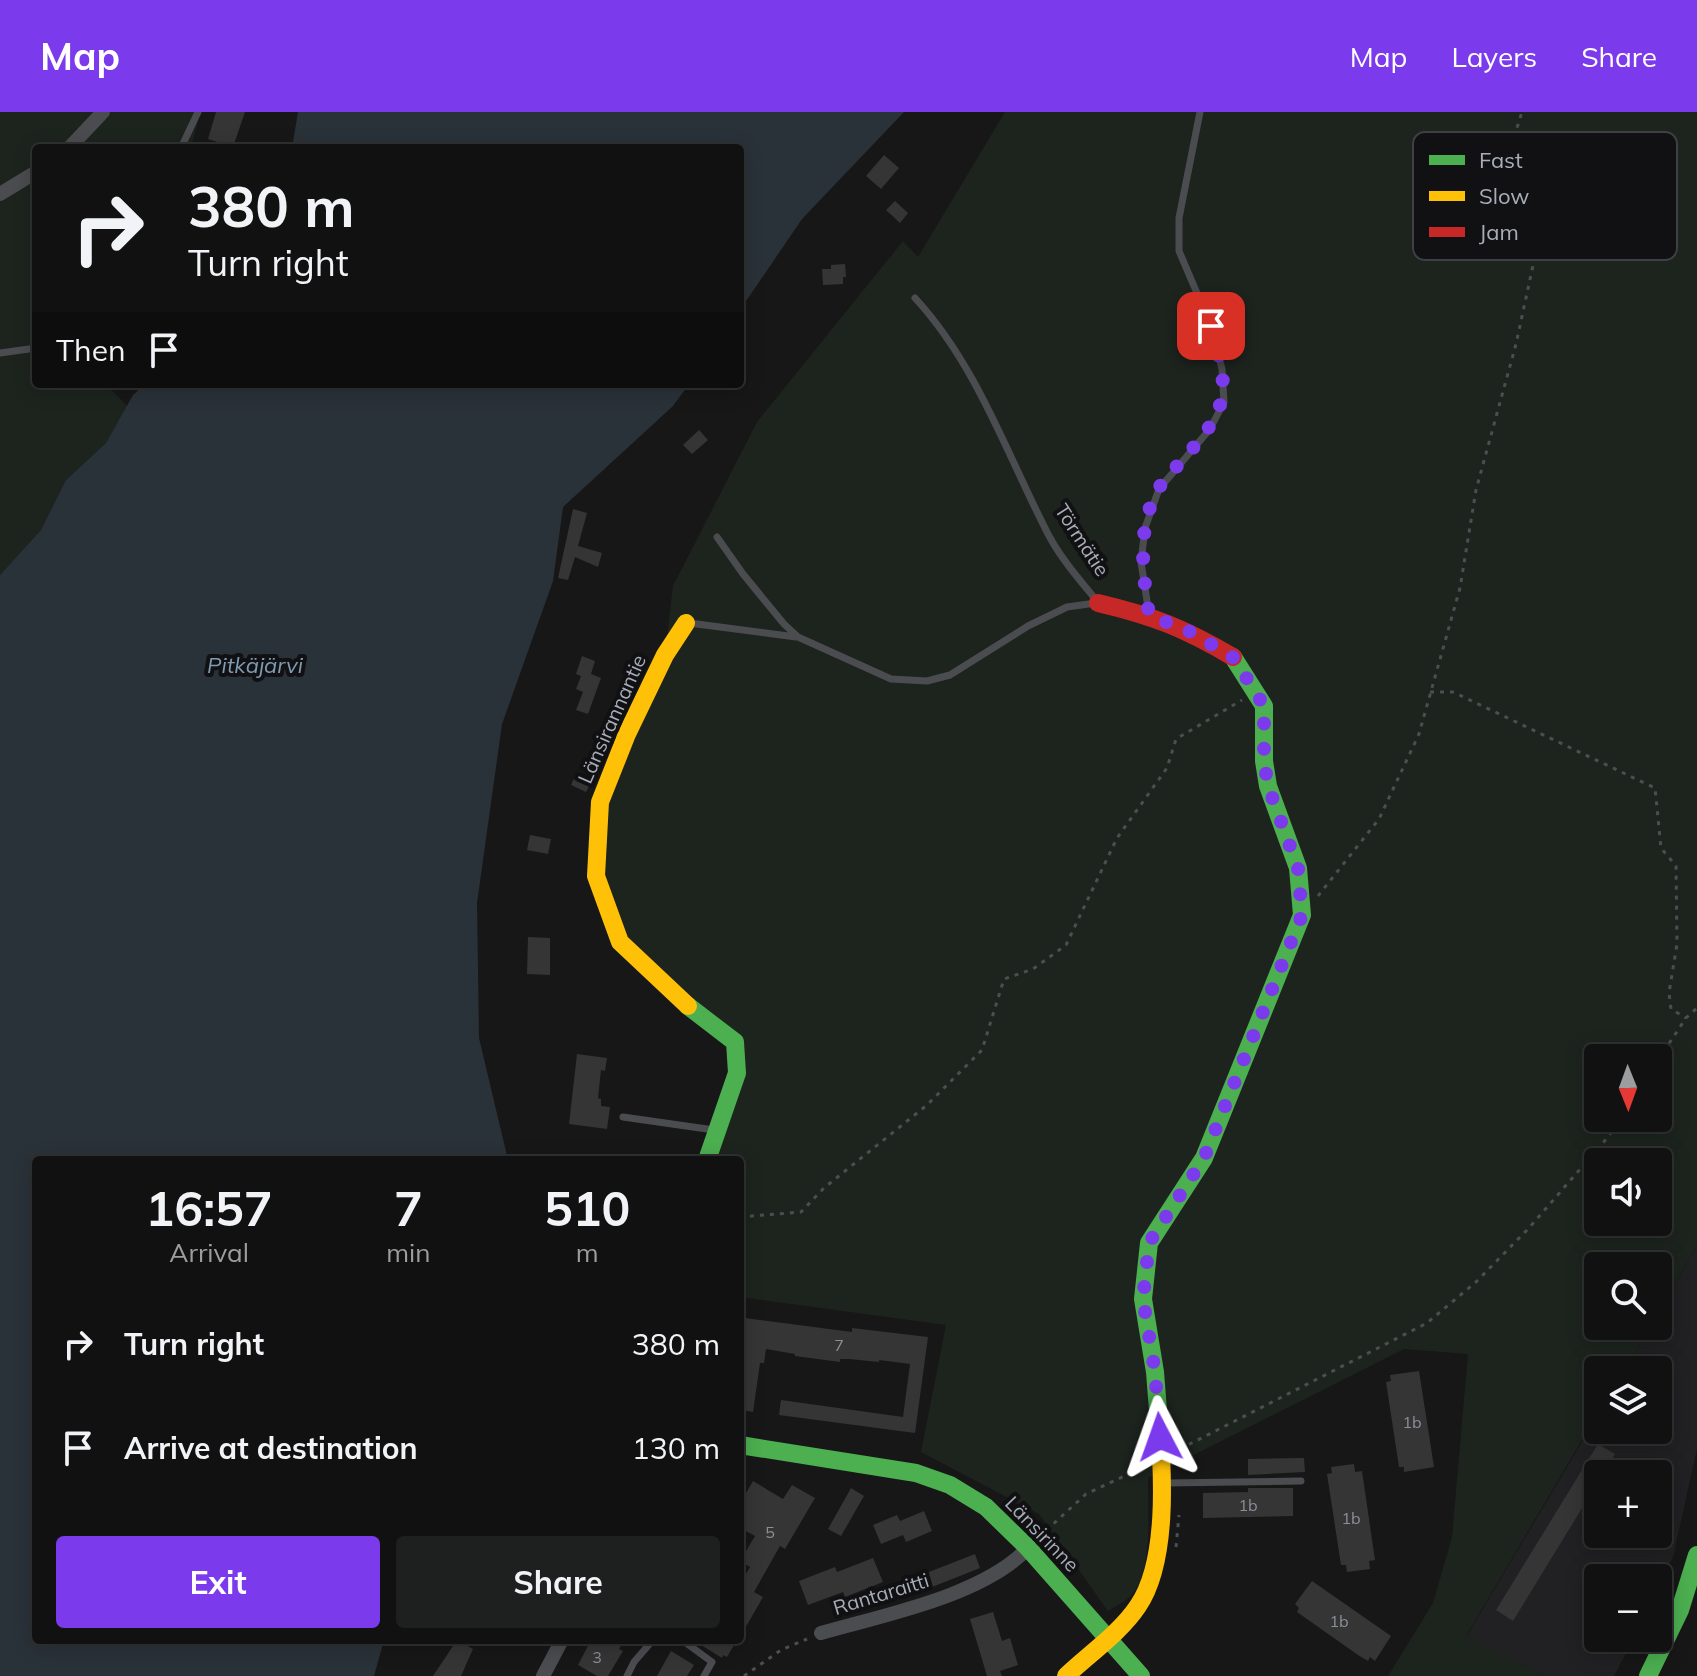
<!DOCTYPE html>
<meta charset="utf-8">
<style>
body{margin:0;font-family:Mulish,sans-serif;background:#1e1f1f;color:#f1f3f6;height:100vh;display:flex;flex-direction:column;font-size:30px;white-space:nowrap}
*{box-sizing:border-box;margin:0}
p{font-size:26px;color:#9c9d9f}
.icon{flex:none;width:44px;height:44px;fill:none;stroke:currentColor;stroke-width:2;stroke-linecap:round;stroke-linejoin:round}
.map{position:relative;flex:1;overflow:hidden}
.drawer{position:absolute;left:32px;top:1044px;width:712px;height:488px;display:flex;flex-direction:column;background:#111;border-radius:8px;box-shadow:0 4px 20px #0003,0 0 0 2px #303131}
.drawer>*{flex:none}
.guide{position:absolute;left:32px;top:32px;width:712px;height:244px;border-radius:8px;box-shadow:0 4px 20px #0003,0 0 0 2px #303131;background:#111;color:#f1f3f6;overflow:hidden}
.needle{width:52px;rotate:179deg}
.controls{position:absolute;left:1584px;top:932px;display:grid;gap:16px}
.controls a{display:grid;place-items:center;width:88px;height:88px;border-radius:8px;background:#111;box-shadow:0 4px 20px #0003,0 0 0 2px #303131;font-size:40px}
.pin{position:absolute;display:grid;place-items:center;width:68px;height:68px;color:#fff;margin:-34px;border-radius:16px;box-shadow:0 4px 12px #0006}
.me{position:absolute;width:88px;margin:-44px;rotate:356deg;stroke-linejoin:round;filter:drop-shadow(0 0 6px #0008)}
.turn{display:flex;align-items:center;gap:28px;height:168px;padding:0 24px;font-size:36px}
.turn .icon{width:104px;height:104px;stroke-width:2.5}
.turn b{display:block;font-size:56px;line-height:68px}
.then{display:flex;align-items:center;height:76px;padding:0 24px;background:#0003;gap:16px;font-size:30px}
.eta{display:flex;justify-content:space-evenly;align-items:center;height:136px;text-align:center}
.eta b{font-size:48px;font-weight:700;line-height:56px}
.primary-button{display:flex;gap:16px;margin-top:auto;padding:16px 24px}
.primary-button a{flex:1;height:92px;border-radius:8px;background:#7c3aed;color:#fff;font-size:32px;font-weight:700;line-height:92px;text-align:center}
.primary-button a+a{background:#1e1f1f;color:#f1f3f6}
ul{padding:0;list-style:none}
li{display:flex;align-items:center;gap:24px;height:104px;padding:0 24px}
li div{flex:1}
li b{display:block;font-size:30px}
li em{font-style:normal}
header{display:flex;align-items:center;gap:48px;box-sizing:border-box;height:112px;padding:0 40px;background:#7c3aed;color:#fff}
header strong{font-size:38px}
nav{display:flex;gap:44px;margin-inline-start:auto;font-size:28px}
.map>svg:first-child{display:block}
</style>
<header>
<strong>Map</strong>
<nav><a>Map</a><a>Layers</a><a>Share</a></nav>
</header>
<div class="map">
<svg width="1697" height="1564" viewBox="0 0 1697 1564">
<rect width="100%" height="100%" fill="#171717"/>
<path fill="#212123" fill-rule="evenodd" d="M1697,1134V1337L1673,1445L1658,1478V1466H1598V1526H1634L1614,1564H1545L1466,1525L1598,1303V1318H1658V1258H1624L1650,1214H1658V1201ZM1598,1362H1658V1422H1598Z"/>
<path fill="#1d241e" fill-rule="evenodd" d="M0,0H200L191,36H36V272H106L128,295L106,331L66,368L41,418L0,463Z
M1005,0H1697V1134L1658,1200V1154H1598V1214H1650L1624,1258H1598V1301L1466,1524L1545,1564H1388L1433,1491L1452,1425L1468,1242L1404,1237L1148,1366C1148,1396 1153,1455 1134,1480C1129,1488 1116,1494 1108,1499L1039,1402L921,1340L946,1213L740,1185V1048H707L735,930L620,830L596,764L600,690L665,543L673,474L757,310L903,129L918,145ZM1598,946H1658V1006H1598ZM1598,1050H1658V1110H1598Z"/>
<path fill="#2a3239" d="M298,0H904L802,107L740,198V36H292Z
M145,272H689L673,294L563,395L553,469L502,612L477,791L479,926L508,1048H36V1528H384L374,1564H0V463L41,418L66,368L106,331L133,283Z"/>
<path fill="#353536" d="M216,0H245L233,35L208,27Z
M884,43L899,56L881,77L866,64Z
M895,89L908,101L900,111L886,98Z
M845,152L846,165H843V172L823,173L822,157H831V153Z
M699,318L708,328L692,342L683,333Z
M573,397L587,401L578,434L602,441L598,455L575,445L568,468L558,466Z
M582,544L595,549L591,562L601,566L588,602L576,598L583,580L576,577L581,564L576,562Z
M576,662L592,669L586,680L571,673Z
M530,723L551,727L548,742L527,738Z
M528,825L550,826V863L527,862Z
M577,942L607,946L605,959L601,958L598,986L601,987V994L610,995L607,1017L569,1012Z
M745,1206L852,1220V1216L928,1225L915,1321L779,1303L781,1288L903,1305L910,1252L879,1248V1250L849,1247H840V1250L795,1244V1242L766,1237L764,1251H760L753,1300L740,1298V1241Z
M1419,1259L1434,1355L1404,1360V1355H1399L1386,1270L1391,1269L1390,1263Z
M1598,1332L1615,1342L1603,1362H1598V1370L1513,1509L1496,1498Z
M1304,1346L1305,1360L1248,1363V1347Z
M1354,1352L1355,1360L1362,1359L1375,1448L1369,1449L1370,1457L1347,1460L1346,1453H1341L1327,1362L1332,1361L1331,1355Z
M753,1369L783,1387L792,1373L815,1386L785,1437L780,1434L754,1480L763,1485L740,1525V1472L750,1455L740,1449L755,1424L740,1416V1391Z
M851,1376L864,1384L841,1424L828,1417Z
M1248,1376H1293V1404L1203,1406V1381L1248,1380Z
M924,1399L932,1419L906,1430L903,1423L881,1432L873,1413L897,1403L900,1409Z
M975,1442L980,1456L917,1481L911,1467Z
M873,1446L883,1470L845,1485L843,1480L808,1493L799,1469L835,1455L837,1460Z
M1312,1469L1391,1524L1375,1549L1370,1545L1368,1549L1358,1543L1297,1500L1299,1496L1295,1492Z
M993,1500L1002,1529L1010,1526L1018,1553L1000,1559L1002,1564H987L970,1507Z
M457,1528L473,1537L461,1564H433Z
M591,1528H624L619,1537L623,1539L608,1564H597L578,1553Z
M693,1528H737L727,1545L723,1543L722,1546Z
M671,1539L694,1553L687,1564H657Z"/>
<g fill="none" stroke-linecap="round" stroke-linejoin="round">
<path stroke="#4d4e52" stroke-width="3" stroke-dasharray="4 6" stroke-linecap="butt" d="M1430,580H1453L1655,676L1661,736L1676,754L1677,832L1669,881L1671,897L1686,906
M1318,784L1379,707L1419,622L1460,476L1476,378L1516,232L1545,98L1534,52L1516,19L1522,0
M1658,948L1686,906L1697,896
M740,1105L801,1100L824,1076L927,993L982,938L1004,867L1033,857L1066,833L1117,726L1167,656L1176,627L1242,588
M1180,1337L1427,1211L1476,1170L1529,1116L1608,1025L1620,1006
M1039,1425L1086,1382L1148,1353
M1176,1435L1179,1403
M744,1564L781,1538L807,1527"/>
<path stroke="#4b4c50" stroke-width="7" d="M181,36L198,0
M915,186C975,251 1005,337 1044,414C1057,442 1077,465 1097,489
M0,241L36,236
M717,425L743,462L784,512L798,525L891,567L927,569L950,563L1028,514L1067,495L1096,491
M1149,502L1141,450L1145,416L1159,377L1210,317L1224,290L1222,257L1211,214L1179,139V106L1200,0
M689,511L796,525
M623,1005L714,1018
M1166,1371L1301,1369
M682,1528L712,1550L704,1564
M627,1564L634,1550L653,1528"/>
<path stroke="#4b4c50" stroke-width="14" d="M69,36L103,0
M0,82L36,60
M821,1521C883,1503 983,1484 1028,1436
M543,1564L562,1528"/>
<path stroke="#4caf50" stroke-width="18" d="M688,894L735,930L737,961L707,1048
M1159,1311L1155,1260L1143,1187L1149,1131L1204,1046L1302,803L1298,756L1268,674L1264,649V594L1233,545
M740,1333L916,1361L950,1373L986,1395L1028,1436L1141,1564
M1648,1564L1680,1498L1697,1443"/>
<path stroke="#ffc107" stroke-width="18" d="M686,511L665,543L627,622L600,690L596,764L620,830L688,894
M1066,1564C1089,1542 1120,1521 1138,1494C1168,1450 1163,1363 1159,1311"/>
<path stroke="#c62828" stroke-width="18" d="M1098,491C1153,504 1184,516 1233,545"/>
</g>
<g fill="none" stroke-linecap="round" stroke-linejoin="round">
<path stroke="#7c3aed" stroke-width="14" stroke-dasharray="0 25.2" d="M1160,1325L1155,1260L1143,1187L1149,1131L1204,1046L1302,803L1298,756L1268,674L1264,649V594L1234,546L1191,520L1149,503C1143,461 1136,415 1159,376C1166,364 1178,354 1187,343C1232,292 1228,277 1211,214"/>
</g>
<g text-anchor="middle" stroke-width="8" stroke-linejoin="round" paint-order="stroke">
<g font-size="16" fill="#8b8f98">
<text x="839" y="1239">7</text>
<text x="1412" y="1316">1b</text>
<text x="1248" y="1399">1b</text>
<text x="1351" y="1412">1b</text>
<text x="770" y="1426">5</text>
<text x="1339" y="1515">1b</text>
<text x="597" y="1551">3</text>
</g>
<g font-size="20" fill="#a8adb8" stroke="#111113">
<text transform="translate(1082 428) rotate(57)" y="7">Törmätie</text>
<text transform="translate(612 607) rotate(-66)" y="7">Länsirannantie</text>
<text transform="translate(1042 1422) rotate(46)" y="7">Länsirinne</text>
<text transform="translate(881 1482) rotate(-17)" y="7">Rantaraitti</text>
</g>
<g font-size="22" font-style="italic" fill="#7f9bb3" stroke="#111113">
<text x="255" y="561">Pitkäjärvi</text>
</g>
</g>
<rect x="1413" y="20" width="264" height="128" rx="12" fill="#111113" stroke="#3e4045" stroke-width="2"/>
<rect x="1429" y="43" width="36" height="10" fill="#4caf50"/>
<rect x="1429" y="79" width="36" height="10" fill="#ffc107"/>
<rect x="1429" y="115" width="36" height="10" fill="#c62828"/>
<g font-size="22" fill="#a8adb8">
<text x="1479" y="56">Fast</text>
<text x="1479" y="92">Slow</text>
<text x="1479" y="128">Jam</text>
</g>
</svg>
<div class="controls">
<a><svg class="needle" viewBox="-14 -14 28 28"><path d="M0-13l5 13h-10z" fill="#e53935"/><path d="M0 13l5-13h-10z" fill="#9c9d9f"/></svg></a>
<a><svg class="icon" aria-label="sound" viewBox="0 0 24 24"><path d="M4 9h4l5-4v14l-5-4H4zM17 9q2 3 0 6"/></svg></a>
<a><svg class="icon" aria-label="search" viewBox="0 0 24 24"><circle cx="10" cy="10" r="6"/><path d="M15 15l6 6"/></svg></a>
<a><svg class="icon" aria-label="layers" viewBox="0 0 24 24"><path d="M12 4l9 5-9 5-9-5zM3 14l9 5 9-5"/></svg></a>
<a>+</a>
<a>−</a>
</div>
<div class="pin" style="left:1211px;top:214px;background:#d93025"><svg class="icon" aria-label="arrive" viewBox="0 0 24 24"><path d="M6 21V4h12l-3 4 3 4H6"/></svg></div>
<svg class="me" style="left:1160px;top:1325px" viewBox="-20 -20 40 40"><path d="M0-17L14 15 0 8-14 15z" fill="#7c3aed" stroke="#fff" stroke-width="4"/></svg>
<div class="guide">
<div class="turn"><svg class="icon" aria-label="right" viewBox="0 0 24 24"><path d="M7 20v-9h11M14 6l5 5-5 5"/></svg><div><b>380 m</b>Turn right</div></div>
<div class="then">Then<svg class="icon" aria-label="arrive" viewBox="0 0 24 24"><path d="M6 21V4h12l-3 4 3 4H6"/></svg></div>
</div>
<section class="drawer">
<div class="eta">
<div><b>16:57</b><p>Arrival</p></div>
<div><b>7</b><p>min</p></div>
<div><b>510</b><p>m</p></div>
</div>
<ul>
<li><svg class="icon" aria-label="right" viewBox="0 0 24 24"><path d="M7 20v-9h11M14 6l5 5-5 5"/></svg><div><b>Turn right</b></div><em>380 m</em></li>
<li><svg class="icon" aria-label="arrive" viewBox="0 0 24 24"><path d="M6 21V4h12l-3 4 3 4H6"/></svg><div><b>Arrive at destination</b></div><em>130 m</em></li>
</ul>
<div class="primary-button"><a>Exit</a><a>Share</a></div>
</section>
</div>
